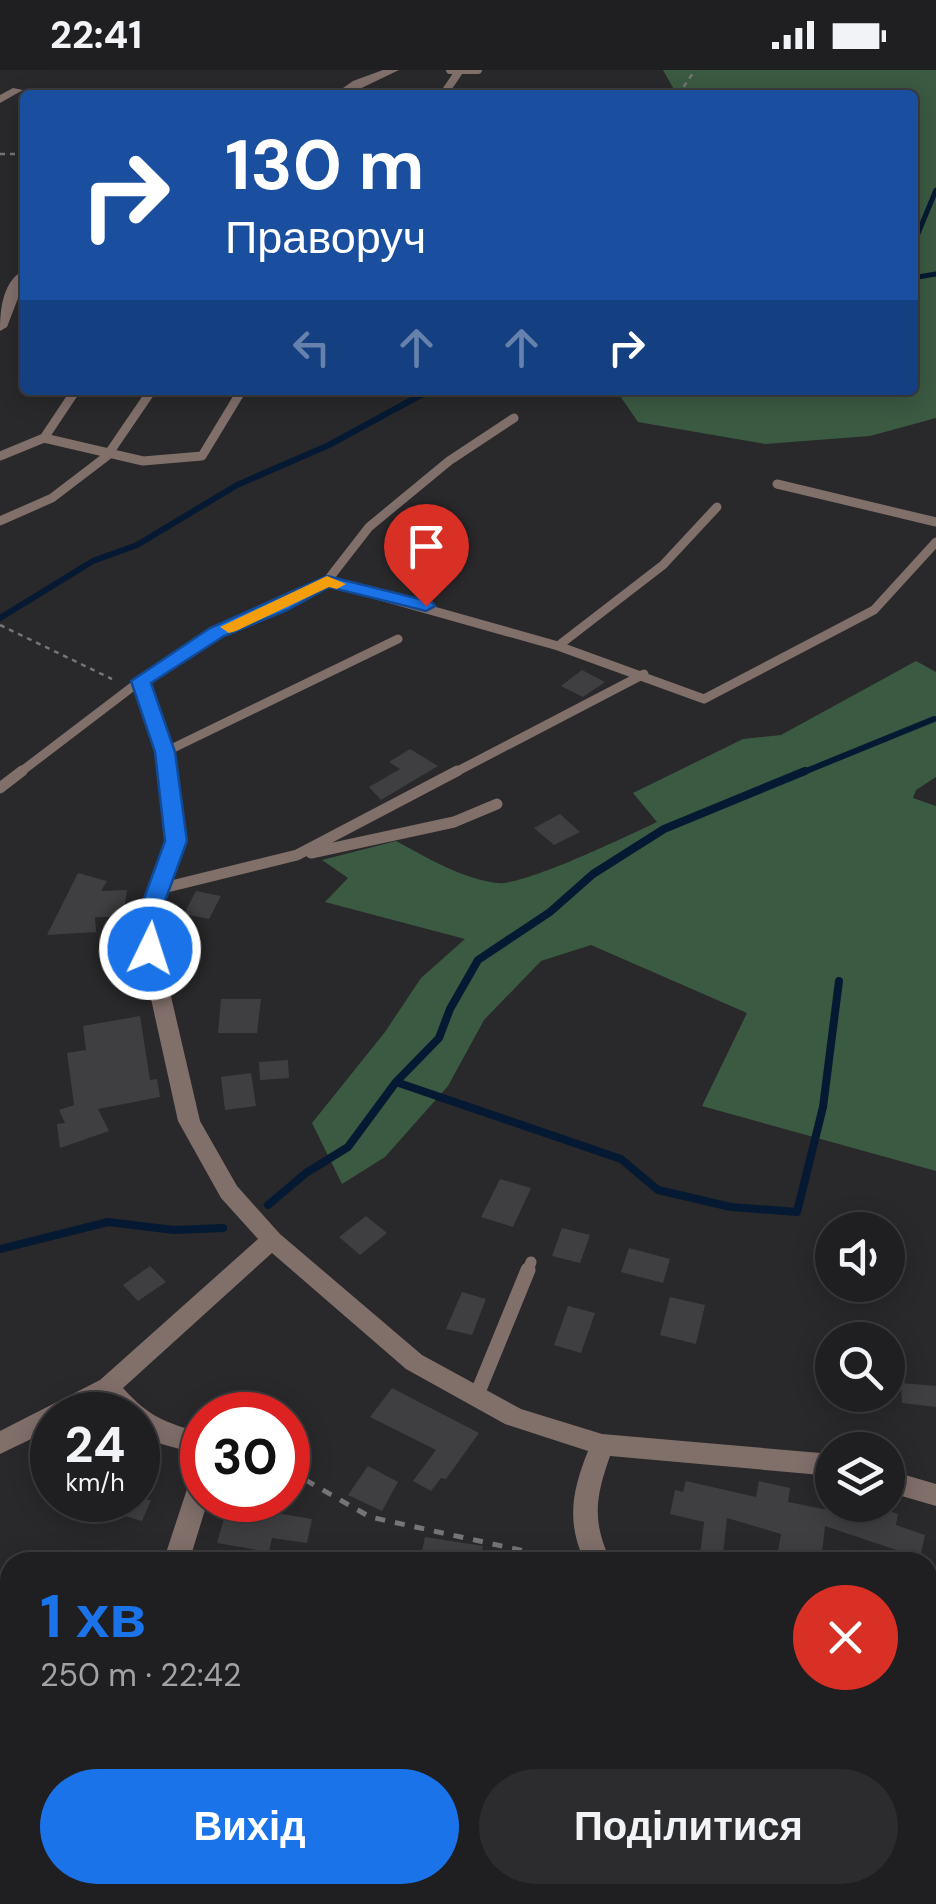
<!DOCTYPE html>
<html lang="uk">
<meta charset="utf-8">
<style>
body{margin:0;font-family:"DM Sans",sans-serif;background:#2c2b2d;color:#f1f3f6;height:100vh;display:flex;flex-direction:column;font-size:38px;white-space:nowrap}
*{box-sizing:border-box;margin:0}
p{font-size:32px;color:#a1a2a5}
.icon{flex:none;width:55px;height:55px;fill:none;stroke:currentColor;stroke-width:2;stroke-linecap:round;stroke-linejoin:round}
.map{position:relative;flex:1;overflow:hidden}
.sheet{position:absolute;left:0px;top:1482px;width:938px;height:352px;display:flex;flex-direction:column;background:#1f1e20;border-radius:30px 30px 0 0;box-shadow:0 5px 25px #0003,0 0 0 2px #3c3c3e}
.sheet>*{flex:none}
.top-card{position:absolute;left:20px;top:20px;width:898px;height:305px;border-radius:10px;box-shadow:0 5px 25px #0003,0 0 0 2px #3c3c3e;background:#1a4fa0;color:#fff;overflow:hidden}
.buttons{position:absolute;left:815px;top:1142px;display:grid;gap:20px}
.buttons a{display:grid;place-items:center;width:90px;height:90px;border-radius:50%;background:#1f1e20;box-shadow:0 5px 25px #0003,0 0 0 2px #3c3c3e;font-size:50px}
.speed{position:absolute;left:30px;top:1322px;display:flex;gap:20px;font-size:50px;font-weight:700;text-align:center}
.speed>*{display:grid;place-content:center;width:130px;height:130px;border-radius:50%;background:#1f1e20;box-shadow:0 5px 25px #0003,0 0 0 2px #3c3c3e;line-height:1}
.speed small{font-size:25px;font-weight:400}
.speed .limit{border:15px solid #d22;background:#fff;color:#111}
.pin{position:absolute;display:grid;place-items:center;width:85px;height:85px;color:#fff;margin:-102px -42px;border-radius:50% 50% 50% 0;rotate:-45deg;box-shadow:0 0 10px #0007}
.pin .icon{rotate:45deg}
.me{position:absolute;width:110px;margin:-55px;rotate:4deg;stroke-linejoin:round;filter:drop-shadow(0 0 8px #0008)}
.turn{display:flex;align-items:center;gap:35px;height:210px;padding:0 40px;font-size:45px}
.turn .icon{width:130px;height:130px;stroke-width:2.5}
.turn b{display:block;font-size:70px;line-height:85px}
.lanes{display:flex;align-items:center;height:95px;padding:0 40px;background:#0003;justify-content:center;gap:50px;direction:ltr}
.lanes .off{opacity:.35}
.round{display:grid;place-items:center;flex:none;width:105px;height:105px;border-radius:52px;background:#2c2b2d}
.overview{display:flex;align-items:center;justify-content:space-between;height:170px;padding:0 40px}
h1{font-size:60px;font-weight:700;line-height:75px;color:#1a73e8}
.primary-button{display:flex;gap:20px;margin-top:auto;padding:20px 40px}
.primary-button a{flex:1;height:115px;border-radius:60px;background:#1a73e8;color:#fff;font-size:40px;font-weight:700;line-height:115px;text-align:center}
.primary-button a+a{background:#2c2b2d;color:#f1f3f6}
.status{display:flex;justify-content:space-between;align-items:center;height:70px;padding:0 50px;background:#1f1e20;direction:ltr}
.status svg{height:28px;fill:currentColor}
.map>svg:first-child{display:block}
</style>
<div class="status"><b>22:41</b><svg viewBox="0 0 49 12"><path d="M0 12V9h3v3zM5 12V6h3v6zM10 12V3h3v9zM15 12V0h3v12zM26 1h20v11H26zM47 4h2v5h-2z"/></svg></div>
<div class="map">
<svg width="936" height="1834" viewBox="0 0 936 1834">
<rect width="100%" height="100%" fill="#29282a"/>
<path fill="#3b5a42" d="M663,0H936V348L870,366L765,374L638,352L616,320H912V25H677Z
M916,591L936,602V707L916,720L913,728L936,736V1101L702,1036L747,943L591,875L541,891L484,950L448,1016L385,1087L342,1114L312,1053L385,962L421,908L465,869L325,832L348,808L322,790L396,771C428,788 460,808 497,813C524,816 627,766 657,752L633,723L743,669L781,665Z"/>
<g fill="none" stroke-linecap="round" stroke-linejoin="round">
<path stroke="#051a32" stroke-width="5" d="M912,178L936,120
M912,208L936,204"/>
<path stroke="#051a32" stroke-width="6" d="M0,548L93,491L137,475L237,415L329,375L430,320
M799,704L934,649"/>
<path stroke="#051a32" stroke-width="8" d="M396,1012L621,1089L658,1120L731,1137L797,1142L823,1037L839,911
M268,1135L306,1103L348,1077L396,1012L439,968L450,939L478,890L550,842L593,804L664,759L805,701
M0,1179L108,1152L174,1160L223,1158"/>
</g>
<path fill="#3f3f41" d="M582,600L605,612L583,627L561,616Z
M410,679L438,696L381,730L369,717L400,699L389,692Z
M560,744L580,762L554,775L534,758Z
M78,803L107,811L101,821L127,820L123,847H95L96,862L47,865Z
M196,821L221,826L209,849L184,844Z
M221,929H261L257,963H218Z
M140,946L150,1010L157,1009L160,1027L98,1039L109,1061L60,1078L57,1054L65,1053L59,1040L74,1035L67,983L86,980L83,956Z
M288,990L289,1008L260,1010L259,992Z
M251,1003L256,1036L225,1040L221,1007Z
M500,1109L531,1118L513,1157L481,1147Z
M366,1146L387,1163L360,1185L339,1167Z
M562,1158L590,1165L580,1193L552,1186Z
M629,1178L670,1189L663,1213L621,1202Z
M150,1196L166,1212L138,1231L123,1215Z
M462,1222L486,1229L472,1265L446,1259Z
M670,1227L705,1235L696,1274L660,1265Z
M568,1236L595,1243L581,1283L554,1275Z
M901,1313L936,1316V1337L902,1333Z
M392,1318L479,1363L446,1409L441,1408L431,1421L413,1411L436,1380L370,1347Z
M368,1396L398,1412L382,1441L348,1425Z
M686,1411L756,1427L759,1411L790,1418L788,1432L858,1446L862,1435H871L898,1444L896,1455L925,1465L920,1488L825,1456L821,1492H776L781,1464L727,1448L722,1492H699L704,1452L670,1444L675,1420L683,1422Z
M89,1430H151L142,1451L88,1435Z
M228,1435L312,1449L307,1473L272,1468L269,1482L217,1473Z
M425,1467L483,1476L480,1492L421,1485Z"/>
<g fill="none" stroke-linecap="round" stroke-linejoin="round">
<path stroke="#757476" stroke-width="2.5" stroke-dasharray="5 5" stroke-linecap="butt" d="M678,25L695,0
M0,84H25
M0,555L112,609"/>
<path stroke="#757476" stroke-width="5" stroke-dasharray="10 10" stroke-linecap="butt" d="M288,1400L370,1447L570,1491"/>
<path stroke="#816f6a" stroke-width="8" d="M450,0H478
M443,25L458,3"/>
<path stroke="#816f6a" stroke-width="9" d="M44,368L143,391L202,386L242,320
M0,386L44,368L76,320
M777,414L936,452
M0,451L52,428L107,386L152,320
M327,511L558,576L704,629L874,540L936,472
M558,576L663,495L717,437
M165,682L398,569
M18,704L140,611L217,562L327,511L369,457L449,391L514,348
M452,704L644,604"/>
<path stroke="#816f6a" stroke-width="11" d="M0,718L22,701
M311,783L454,752L497,734
M159,819L297,785L457,701
M527,1203L531,1192"/>
<path stroke="#816f6a" stroke-width="15" d="M476,1327L528,1200"/>
<path fill="#816f6a" fill-rule="evenodd" d="M383,0H399L347,25H333L353,11Z
M13,18L23,20L0,33V25Z
M25,199V210L7,257L0,261C0,237 3,211 25,199Z
M140,606L149,611L174,682L185,771L157,850L160,879L200,1051L237,1116L280,1164L422,1285L521,1339L602,1364L832,1384V1406L610,1386C595,1429 592,1451 611,1492H585C566,1452 572,1421 588,1381L505,1354L406,1299L272,1183L123,1318C151,1349 165,1351 202,1364V1398L193,1395L187,1381L154,1372L138,1361V1345H117L105,1331L79,1345H52V1359L0,1384V1361L100,1310L258,1169L221,1128L178,1051L140,879L137,850L167,771L156,682L131,611Z
M202,1399V1430H208L189,1492H163L190,1410L193,1402Z
M888,1400L936,1414V1436L888,1422Z
M55,1825H83L80,1834H52Z
M563,1825H591L590,1834H562Z"/>
</g>
<path fill="#1a73e8" stroke="#114b97" stroke-width="2.5" d="M327,506L432,532L435,536L426,541L329,517L287,540L224,566L151,613L175,682L187,771L158,850L162,879L158,885H143L136,850L165,771L155,682L131,611L210,558Z"/>
<path fill="#f59e0b" d="M327,506L346,514L337,519L329,517L236,561L229,563L220,557Z"/>
</svg>
<div class="buttons">
<a><svg class="icon" aria-label="sound" viewBox="0 0 24 24"><path d="M4 9h4l5-4v14l-5-4H4zM17 9q2 3 0 6"/></svg></a>
<a><svg class="icon" aria-label="search" viewBox="0 0 24 24"><circle cx="10" cy="10" r="6"/><path d="M15 15l6 6"/></svg></a>
<a><svg class="icon" aria-label="layers" viewBox="0 0 24 24"><path d="M12 4l9 5-9 5-9-5zM3 14l9 5 9-5"/></svg></a>
</div>
<div class="speed"><div>24<small>km/h</small></div><div class="limit">30</div></div>
<div class="pin" style="left:426px;top:536px;background:#d93025"><svg class="icon" aria-label="arrive" viewBox="0 0 24 24"><path d="M6 21V4h12l-3 4 3 4H6"/></svg></div>
<svg class="me" style="left:150px;top:879px" viewBox="-20 -20 40 40"><circle r="17" fill="#1a73e8" stroke="#fff" stroke-width="3"/><path d="M0-11L8 9 0 5-8 9z" fill="#fff"/></svg>
<div class="top-card">
<div class="turn"><svg class="icon" aria-label="right" viewBox="0 0 24 24"><path d="M7 20v-9h11M14 6l5 5-5 5"/></svg><div><b>130 m</b>Праворуч</div></div>
<div class="lanes"><svg class="icon off" aria-label="left" viewBox="0 0 24 24"><path d="M17 20v-9H6M10 6l-5 5 5 5"/></svg><svg class="icon off" aria-label="ahead" viewBox="0 0 24 24"><path d="M12 20V5M6 11l6-6 6 6"/></svg><svg class="icon off" aria-label="ahead" viewBox="0 0 24 24"><path d="M12 20V5M6 11l6-6 6 6"/></svg><svg class="icon" aria-label="right" viewBox="0 0 24 24"><path d="M7 20v-9h11M14 6l5 5-5 5"/></svg></div>
</div>
<section class="sheet">
<div class="overview"><div><h1>1 хв</h1><p>250 m · 22:42</p></div><a class="round" style="background:#d93025;color:#fff"><svg class="icon" aria-label="close" viewBox="0 0 24 24"><path d="M6 6l12 12M18 6L6 18"/></svg></a></div>
<div class="primary-button"><a>Вихід</a><a>Поділитися</a></div>
</section>
</div>
